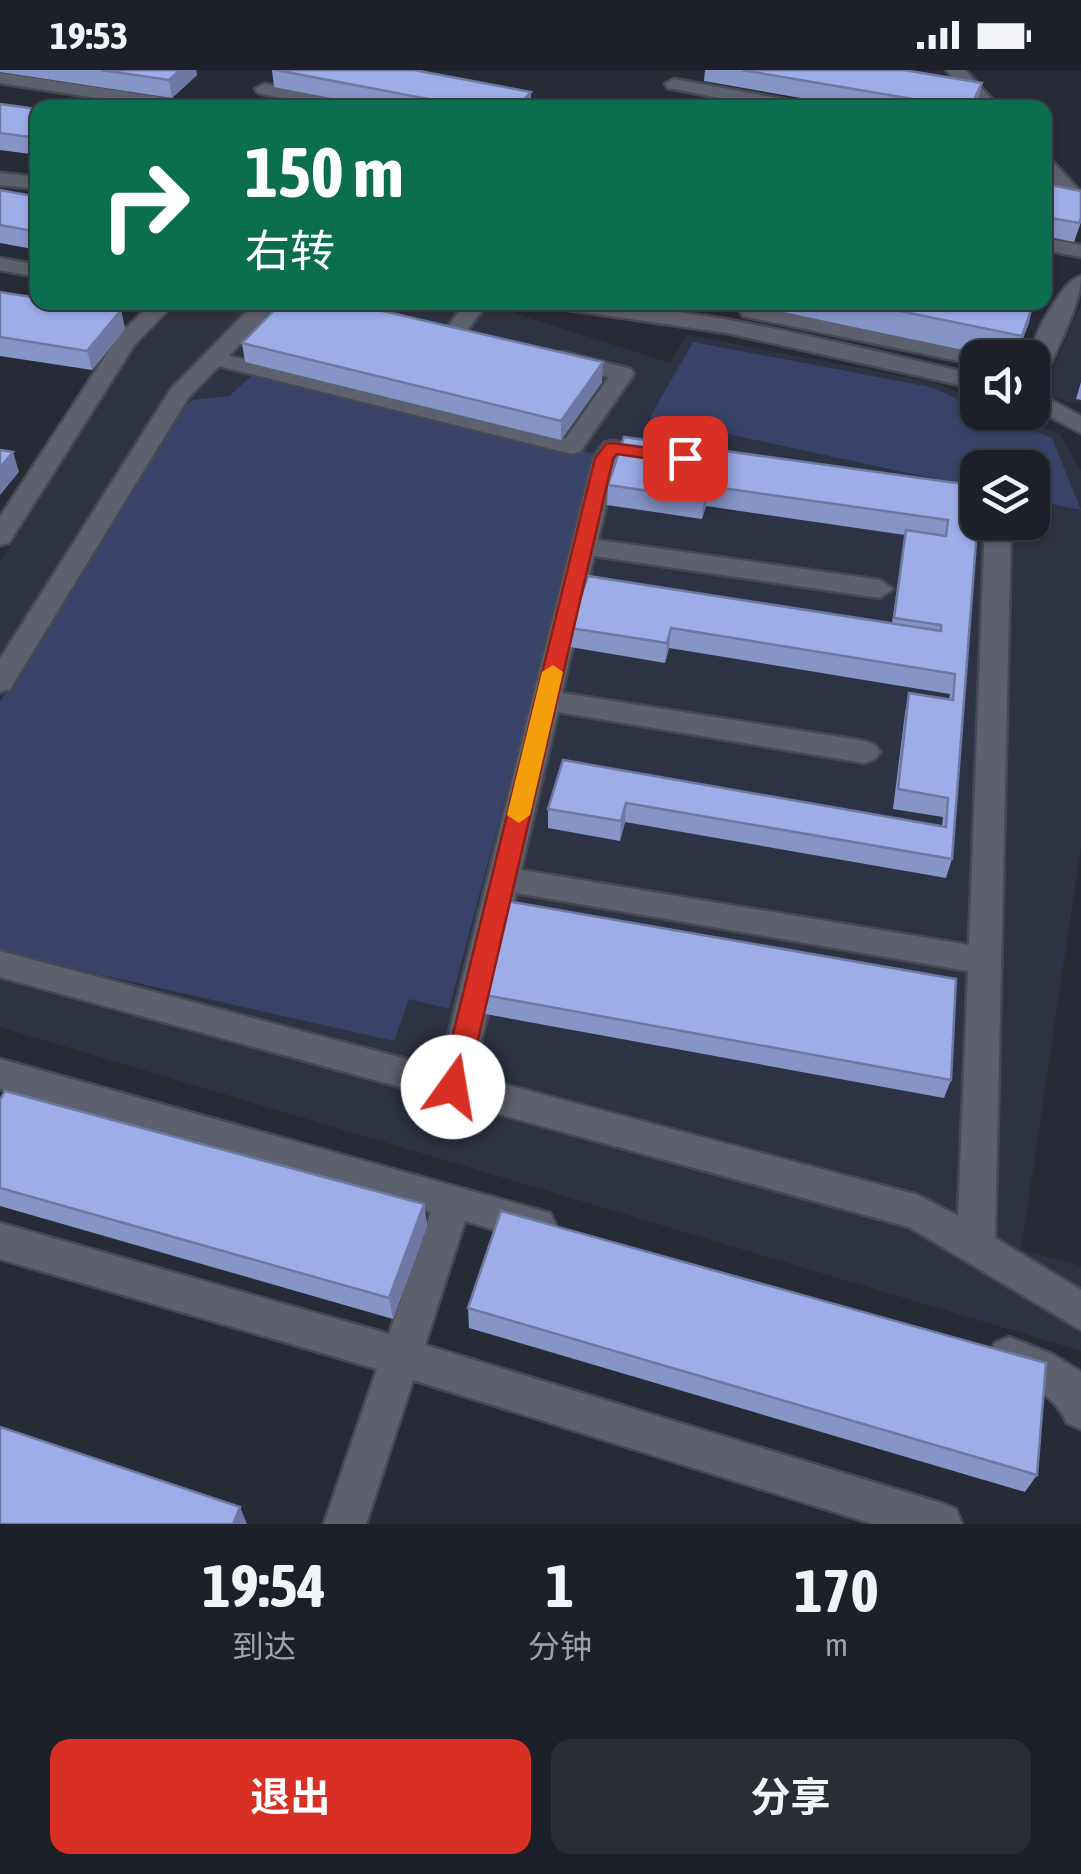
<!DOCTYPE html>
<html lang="zh">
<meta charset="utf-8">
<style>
body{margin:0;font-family:"Asap Condensed","Noto Sans SC",sans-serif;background:#2a2d34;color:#f1f3f6;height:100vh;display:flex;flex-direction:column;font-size:38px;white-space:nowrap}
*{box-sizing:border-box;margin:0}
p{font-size:32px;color:#a0a3a8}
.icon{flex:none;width:55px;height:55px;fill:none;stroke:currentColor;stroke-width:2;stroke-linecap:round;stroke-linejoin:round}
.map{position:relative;height:1454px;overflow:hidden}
.sheet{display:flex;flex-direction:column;background:#1d2028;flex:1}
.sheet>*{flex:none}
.top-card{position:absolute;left:30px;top:30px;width:1022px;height:210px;border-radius:20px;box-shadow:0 2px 8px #0004,0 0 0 2px #3b3e45;background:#0b6e4f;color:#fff;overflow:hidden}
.controls{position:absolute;left:960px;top:270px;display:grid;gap:20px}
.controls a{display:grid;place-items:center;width:90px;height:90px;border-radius:20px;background:#1d2028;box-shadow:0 2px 8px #0004,0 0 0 2px #3b3e45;font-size:50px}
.pin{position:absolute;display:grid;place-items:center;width:85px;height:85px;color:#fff;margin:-42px;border-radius:20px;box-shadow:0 5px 15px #0006}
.me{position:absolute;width:110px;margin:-55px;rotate:13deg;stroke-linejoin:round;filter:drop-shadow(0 0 8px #0008)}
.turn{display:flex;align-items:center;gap:35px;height:210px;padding:0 50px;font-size:45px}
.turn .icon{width:130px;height:130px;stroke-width:2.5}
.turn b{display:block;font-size:70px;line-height:85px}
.eta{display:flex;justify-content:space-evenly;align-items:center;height:170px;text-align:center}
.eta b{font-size:60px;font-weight:700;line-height:70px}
.button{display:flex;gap:20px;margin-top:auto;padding:20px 50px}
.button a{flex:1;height:115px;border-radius:20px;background:#d93025;color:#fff;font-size:40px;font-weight:700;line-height:115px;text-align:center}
.button a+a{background:#2a2d34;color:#f1f3f6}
.status{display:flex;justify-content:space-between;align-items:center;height:70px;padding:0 50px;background:#1d2028;direction:ltr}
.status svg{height:28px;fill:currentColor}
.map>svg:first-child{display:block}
</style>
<div class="status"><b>19:53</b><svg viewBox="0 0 49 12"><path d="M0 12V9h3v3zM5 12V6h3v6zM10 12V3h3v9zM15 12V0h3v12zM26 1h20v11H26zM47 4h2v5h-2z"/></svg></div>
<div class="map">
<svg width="1081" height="1454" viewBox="0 0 1081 1454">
<rect width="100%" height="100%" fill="#272b36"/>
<path fill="#2e3344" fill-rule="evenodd" d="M181,233H483L670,293L687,265L932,312L977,331L978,342L1006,343L1060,364L1081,401V777L1021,1180L1081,1196V1281L0,957V493L135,276ZM978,398H1032V452H978Z
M1081,234V334L1042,325Z"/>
<path fill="#394369" d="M693,272L930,317L977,337L978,342L991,343L1052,368L1081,440L1033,430L1032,398H978L977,418L650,347Z
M257,301L596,384L449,939L409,929L394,971L0,882V632L179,340L194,330L229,326Z"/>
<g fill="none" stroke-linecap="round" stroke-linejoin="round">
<g stroke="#464952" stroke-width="5">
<path id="minor" d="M946,0H965L1000,38H981Z
M0,3L167,28L176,33L161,38L0,13Z
M674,9L804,33L813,38H772L668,18L665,14Z
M264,14L359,33L368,38H330L258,23L255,19Z
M1045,89L1052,91L1081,122V139L1074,137L1045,106Z
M0,103L38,107V119L0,115Z
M1045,168L1081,175V187L1045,180Z
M0,188L38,195V207L0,200Z
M1081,206C1081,236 1055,281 1043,311L1032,318C1032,308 1030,293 1030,287C1032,267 1062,211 1081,206Z
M153,232H176L135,274L9,473L0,475V447L119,265Z
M256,232H279L229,286L566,368L609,307L555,294L552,289L555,284L563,282L631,299L634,304L580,382L572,384L219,296L188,328L10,619L0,622V589L171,319Z
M466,232H488L462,268H446L443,263Z
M546,232C692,232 835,273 978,305V319L727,263L556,238Z
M751,235L978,281L989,288H978V295L743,246L740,241L743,236Z
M1032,320L1081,346V363L1032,337Z
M612,371L658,378L670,385L658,392L618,386L598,470L880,510L893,519L880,528L594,486L562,623L865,671L875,675L880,682L875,689L865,693L558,642L521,800L969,875L985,452H1011L995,1168L1081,1220V1260L909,1157L0,907V881L440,998L593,388L604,373ZM516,823L968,901L958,1146L918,1125L473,1006Z
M0,989L550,1143L556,1155L550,1167L537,1172L465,1151L425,1275L941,1433L956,1439L962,1454H873L413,1310L366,1454H324L377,1299L0,1189V1153L389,1264L431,1142L0,1019Z
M1009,1267L1052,1284L1081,1302V1359L1067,1353C1054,1322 1025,1313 995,1301L989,1287L995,1273Z"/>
</g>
<use href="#minor" fill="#5d616e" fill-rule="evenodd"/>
</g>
<path fill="#8695c8" d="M0,0H196L197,5L172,28L0,2Z
M272,0L531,22V38H383L274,17Z
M705,0H904L982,13L978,30L974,38H858L704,11Z
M0,34L38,39V85L0,80Z
M1045,114L1081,152L1074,172L1045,166Z
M0,120L38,127V180L0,173Z
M0,222L121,240L125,259L92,300L0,286Z
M736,232H1034L1016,288H1001Z
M242,273L602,312L561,370L245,292Z
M1081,312V330L1076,329Z
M608,415L978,416L952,789L946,808L625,752L620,771L548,758V739L563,690L942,756L943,747L893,739L905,643L909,623L949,630L950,624L669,578L665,593L570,577V558L892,553L905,465L706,436L702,449L607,435Z
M479,924L951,1010L944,1028L480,943Z
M0,1030L424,1134L427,1156L393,1249L0,1136Z
M468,1238L1037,1405L1025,1422L469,1258Z"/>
<path fill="#6d79a2" d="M180,0H196L197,5L172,28L169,10Z
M982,13L978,30L974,38H970Z
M531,22V38H516Z
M1034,232L1029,253L1016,288L1022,266Z
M121,240L125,259L92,300L87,281Z
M603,292L602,312L561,370V351Z
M13,382L19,402L0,425V398Z
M708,416L706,436L702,449L704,429Z
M671,558L669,578L665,593L667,573Z
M626,733L625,752L620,771L621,751Z
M424,1134L427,1156L393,1249L389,1228Z
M240,1437L247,1454H233Z"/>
<path fill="#9cade8" stroke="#6d79a2" stroke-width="2.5" d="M101,0H180L169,10Z
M276,0H414L531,22L516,38H475Z
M742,0H904L982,13L970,38H966Z
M0,34L38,39V68L0,63Z
M1045,114L1081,121V148L1079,153L1045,147Z
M0,120L38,127V162L0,155Z
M0,222L38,228V232H70L121,240L87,281L0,267Z
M282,232H344L603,292L561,351L242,273Z
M856,232H1034L1022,266Z
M624,367L978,416V445L952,789L626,733L621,751L548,739L563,690L946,757L948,728L898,719L909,623L953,630L955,604L671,558L667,573L570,558L588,506L941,561V555L894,548L906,460L946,466L948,450L708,416L704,429L608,415Z
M0,380L13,382L0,398Z
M506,831L956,909L951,1010L479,924Z
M5,1021L424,1134L389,1228L0,1118V1030Z
M501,1141L1046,1293L1037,1405L468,1238Z
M0,1357L240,1437L233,1454H0Z"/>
<path fill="#d93025" stroke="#8d1f18" stroke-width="2.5" d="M612,373L685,383L694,388L685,394L617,384L613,389L467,1017L463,1025L453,1028L444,1025L440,1017L595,388L606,374Z"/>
<path fill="#f59e0b" d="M553,595L563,602L530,745L519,753L507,745L542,602Z"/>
</svg>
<div class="controls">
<a><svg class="icon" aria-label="sound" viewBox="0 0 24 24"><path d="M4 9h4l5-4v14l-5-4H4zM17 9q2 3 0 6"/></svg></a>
<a><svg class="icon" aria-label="layers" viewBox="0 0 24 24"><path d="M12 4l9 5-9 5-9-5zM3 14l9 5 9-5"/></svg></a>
</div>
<div class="pin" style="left:685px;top:388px;background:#d93025"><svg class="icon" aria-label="arrive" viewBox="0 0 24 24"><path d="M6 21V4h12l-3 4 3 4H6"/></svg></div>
<svg class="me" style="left:453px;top:1017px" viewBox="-20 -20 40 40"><circle r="19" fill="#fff"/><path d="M0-13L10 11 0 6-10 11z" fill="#d93025"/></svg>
<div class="top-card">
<div class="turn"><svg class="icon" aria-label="right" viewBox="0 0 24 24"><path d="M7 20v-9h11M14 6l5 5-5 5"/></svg><div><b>150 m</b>右转</div></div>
</div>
</div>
<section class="sheet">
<div class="eta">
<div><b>19:54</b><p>到达</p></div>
<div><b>1</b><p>分钟</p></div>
<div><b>170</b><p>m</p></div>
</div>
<div class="button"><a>退出</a><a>分享</a></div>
</section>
